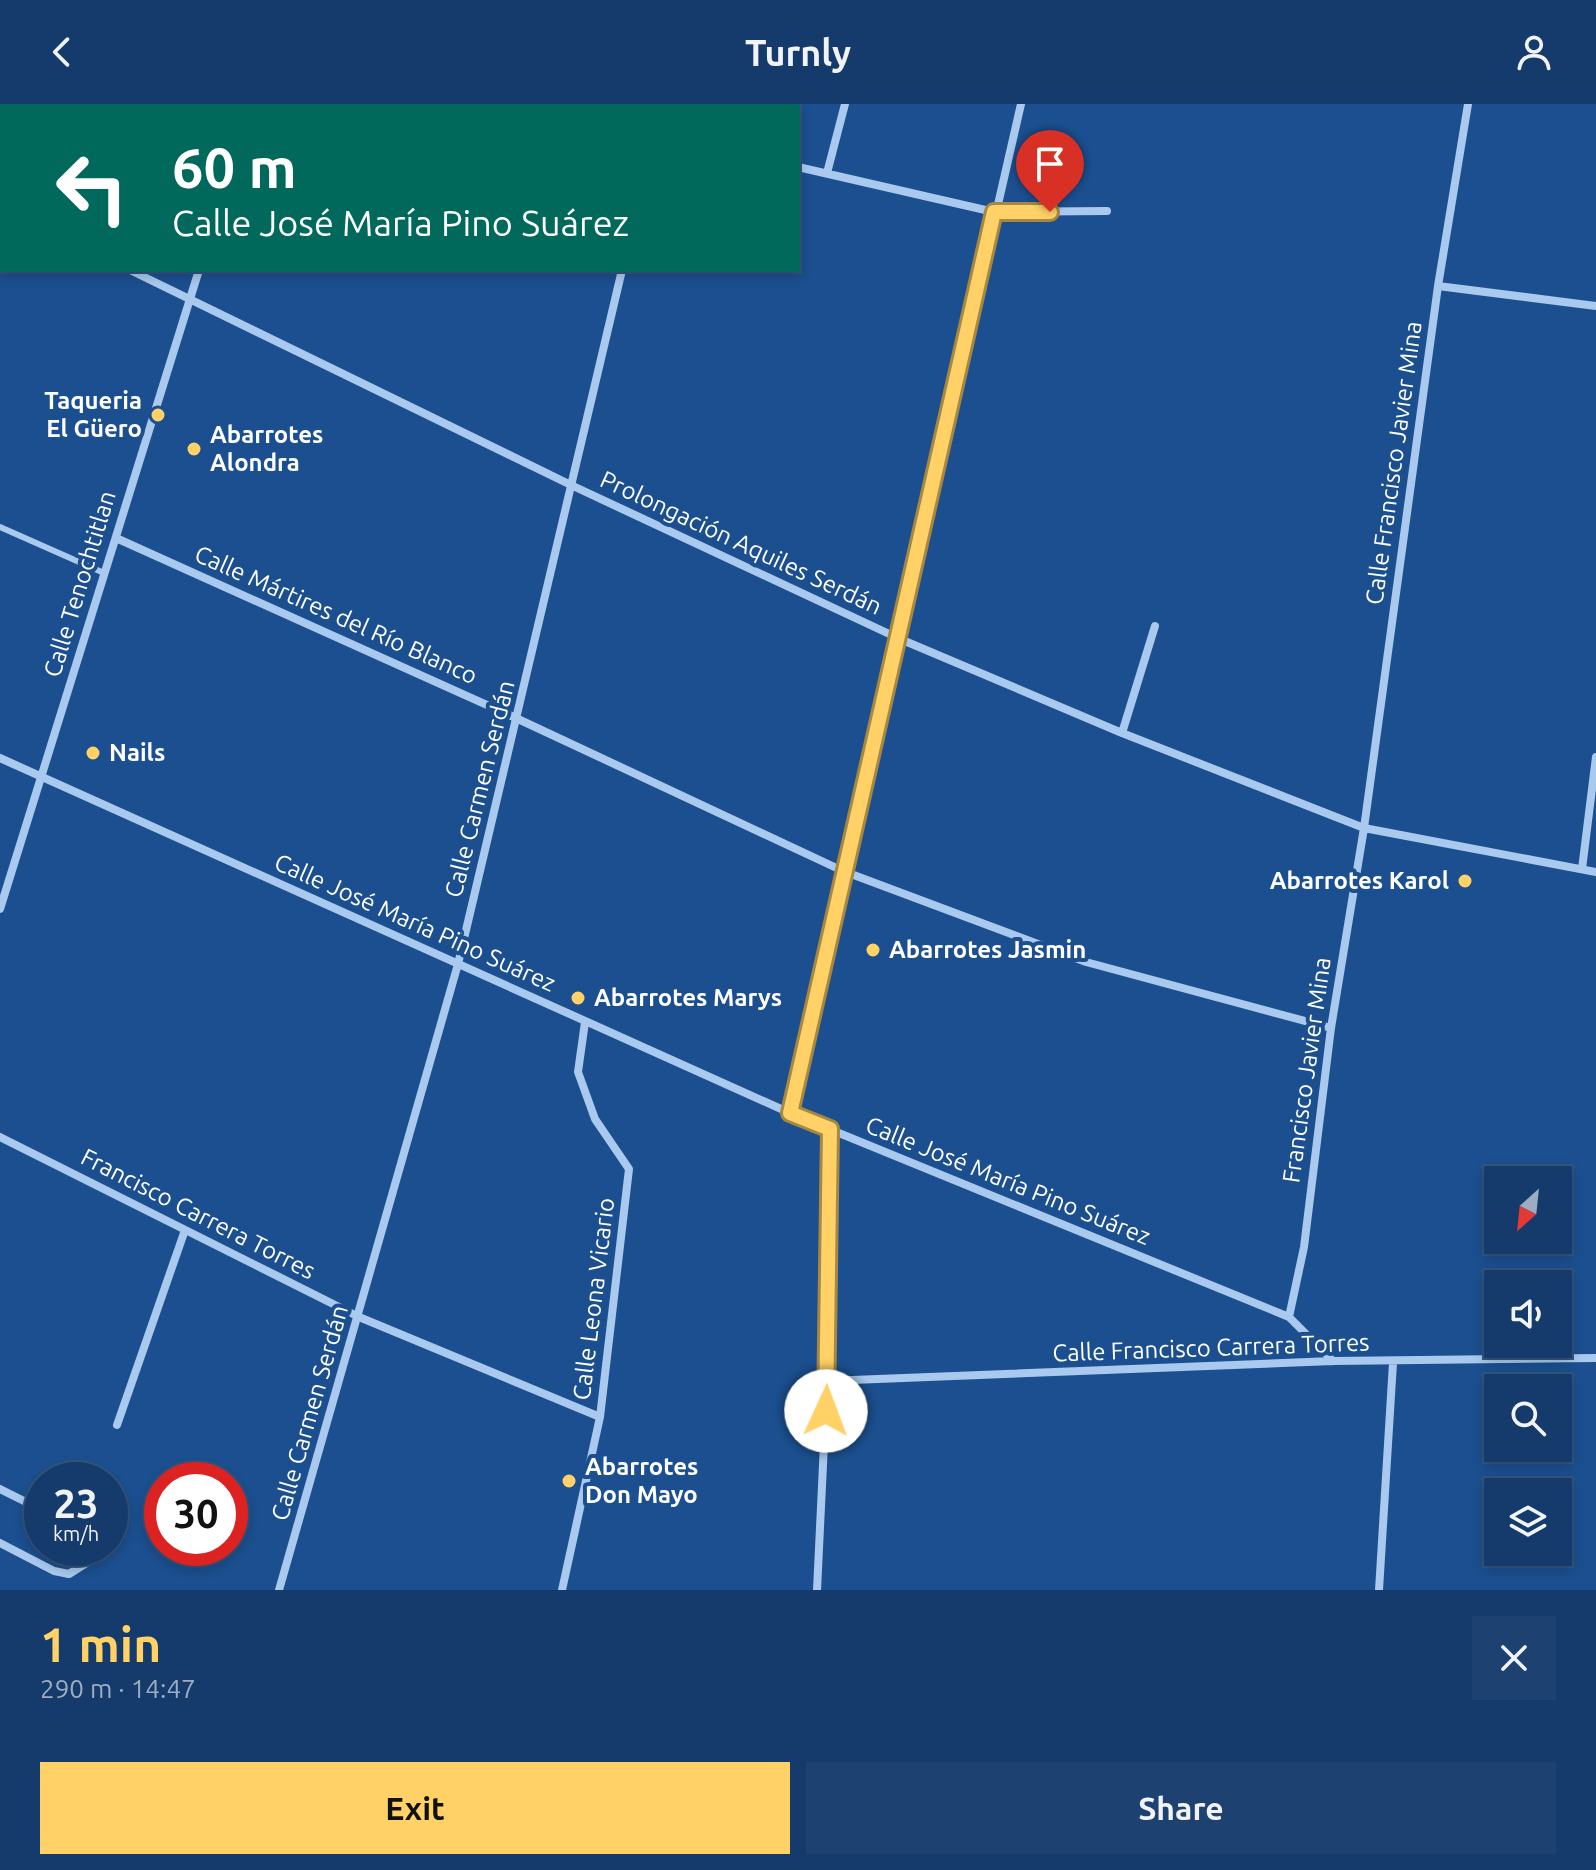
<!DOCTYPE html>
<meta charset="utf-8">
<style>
body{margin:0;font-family:Ubuntu,sans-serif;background:#1d4271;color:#f1f3f6;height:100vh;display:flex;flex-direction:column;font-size:30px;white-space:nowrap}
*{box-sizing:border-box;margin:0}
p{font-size:26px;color:#9dadc1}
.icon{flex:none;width:44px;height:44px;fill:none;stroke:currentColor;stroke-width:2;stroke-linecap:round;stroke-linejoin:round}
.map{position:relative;height:1486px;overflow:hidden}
.drawer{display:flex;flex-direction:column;background:#143b6b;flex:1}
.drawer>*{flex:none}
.banner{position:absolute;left:0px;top:0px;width:800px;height:168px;box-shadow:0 4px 12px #0003,0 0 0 2px #33557e;background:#00695c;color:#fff;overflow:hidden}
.needle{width:52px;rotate:207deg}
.buttons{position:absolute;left:1484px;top:1062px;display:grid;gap:16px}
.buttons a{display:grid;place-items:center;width:88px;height:88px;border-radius:0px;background:#143b6b;box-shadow:0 4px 12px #0003,0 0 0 2px #33557e;font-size:40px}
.speed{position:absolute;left:24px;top:1358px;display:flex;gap:16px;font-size:40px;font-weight:700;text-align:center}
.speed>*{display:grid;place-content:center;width:104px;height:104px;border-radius:50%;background:#143b6b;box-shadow:0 4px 12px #0003,0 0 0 2px #33557e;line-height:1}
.speed small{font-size:20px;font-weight:400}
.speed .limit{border:12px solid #d22;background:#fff;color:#111}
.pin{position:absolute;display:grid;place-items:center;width:68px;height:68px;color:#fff;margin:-82px -34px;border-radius:50% 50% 50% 0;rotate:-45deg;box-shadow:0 0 8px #0007}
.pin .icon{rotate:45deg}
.me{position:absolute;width:88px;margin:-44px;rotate:2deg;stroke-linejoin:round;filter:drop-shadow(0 0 6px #0008)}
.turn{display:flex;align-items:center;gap:28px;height:168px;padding:0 40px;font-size:36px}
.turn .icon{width:104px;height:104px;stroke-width:2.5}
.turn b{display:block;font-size:56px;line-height:68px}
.round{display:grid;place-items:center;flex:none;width:84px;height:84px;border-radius:0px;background:#1d4271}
.summary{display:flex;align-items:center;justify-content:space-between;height:136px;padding:0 40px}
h1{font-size:48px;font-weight:600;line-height:60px;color:#ffd166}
.cta{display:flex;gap:16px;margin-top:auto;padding:16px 40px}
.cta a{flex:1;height:92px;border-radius:0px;background:#ffd166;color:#111;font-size:32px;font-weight:600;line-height:92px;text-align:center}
.cta a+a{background:#1d4271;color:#f1f3f6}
header{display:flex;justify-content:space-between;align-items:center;height:104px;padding:0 40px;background:#143b6b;font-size:36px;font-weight:600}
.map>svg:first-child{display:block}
</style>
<header><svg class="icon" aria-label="back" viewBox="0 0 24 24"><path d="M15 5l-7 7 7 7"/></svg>Turnly<svg class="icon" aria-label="person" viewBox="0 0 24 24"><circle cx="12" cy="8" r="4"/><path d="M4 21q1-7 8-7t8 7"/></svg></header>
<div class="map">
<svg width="1596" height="1486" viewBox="0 0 1596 1486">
<rect width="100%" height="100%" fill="#1b4f8f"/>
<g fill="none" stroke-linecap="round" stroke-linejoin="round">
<path stroke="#a9c9ee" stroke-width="6" d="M0,423L104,469"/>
<path stroke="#a9c9ee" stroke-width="8" d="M540,0L546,2
M250,2L251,0
M660,2L661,0
M798,63L994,108L1107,107
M827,69L845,0
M0,104L2,105
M130,166L573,382L900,535L1122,629L1364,724L1596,768
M1438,182L1596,202
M116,434L518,615L843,767L1086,858L1331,924
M1122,629L1155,522
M0,654L790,1009L1289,1213L1333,1257
M1582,765L1596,653
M0,805L199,166
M790,1009L1021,0
M0,1033L359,1213L600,1313
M1289,1213L1304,1143L1331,924L1364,724L1438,182L1468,0
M827,1277L1333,1257L1596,1254
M117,1321L185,1126
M0,1385L42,1406
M0,1439L54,1467L69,1470L88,1458L91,1444
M279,1486L458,860L622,166
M562,1486L600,1313L629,1065L595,1015L578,968L585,918
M817,1486L827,1277L830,1025
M1379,1486L1393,1259"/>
</g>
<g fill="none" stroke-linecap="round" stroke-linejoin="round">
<g stroke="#a68842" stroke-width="20">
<path id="route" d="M826,1307L830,1025L790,1009L994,108H1050"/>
</g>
<use href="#route" stroke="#ffd166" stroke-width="14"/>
</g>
<g fill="#ffd166" stroke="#1b4f8f" stroke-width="3">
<circle cx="158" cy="311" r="8"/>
<circle cx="194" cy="345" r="8"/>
<circle cx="93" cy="649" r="8"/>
<circle cx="1465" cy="777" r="8"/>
<circle cx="873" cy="846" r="8"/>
<circle cx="578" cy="894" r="8"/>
<circle cx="569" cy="1377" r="8"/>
</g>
<g text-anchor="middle" stroke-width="8" stroke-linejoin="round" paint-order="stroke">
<g font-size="24" font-weight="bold" fill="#fff" stroke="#1b4f8f" text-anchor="start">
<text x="142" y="305" text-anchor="end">Taqueria<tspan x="142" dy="28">El Güero</tspan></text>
<text x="210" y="339">Abarrotes<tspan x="210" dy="28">Alondra</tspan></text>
<text x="109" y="657">Nails</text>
<text x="1449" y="785" text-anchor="end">Abarrotes Karol</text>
<text x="889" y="854">Abarrotes Jasmin</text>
<text x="594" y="902">Abarrotes Marys</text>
<text x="585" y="1371">Abarrotes<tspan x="585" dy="28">Don Mayo</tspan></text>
</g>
<g font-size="24" fill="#fff" stroke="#1b4f8f">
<text transform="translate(1394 359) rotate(-82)" y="8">Calle Francisco Javier Mina</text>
<text transform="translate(741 439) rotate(25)" y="8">Prolongación Aquiles Serdán</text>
<text transform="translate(80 480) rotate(-73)" y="8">Calle Tenochtitlan</text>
<text transform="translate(336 511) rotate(24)" y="8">Calle Mártires del Río Blanco</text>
<text transform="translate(480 685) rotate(-76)" y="8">Calle Carmen Serdán</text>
<text transform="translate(415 819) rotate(24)" y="8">Calle José María Pino Suárez</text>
<text transform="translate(1307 966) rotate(-82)" y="8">Francisco Javier Mina</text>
<text transform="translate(1008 1077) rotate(22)" y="8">Calle José María Pino Suárez</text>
<text transform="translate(198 1110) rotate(27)" y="8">Francisco Carrera Torres</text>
<text transform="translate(594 1195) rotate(-83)" y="8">Calle Leona Vicario</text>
<text transform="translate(1211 1244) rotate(-2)" y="8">Calle Francisco Carrera Torres</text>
<text transform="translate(310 1309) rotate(-74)" y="8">Calle Carmen Serdán</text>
</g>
</g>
</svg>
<div class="buttons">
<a><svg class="needle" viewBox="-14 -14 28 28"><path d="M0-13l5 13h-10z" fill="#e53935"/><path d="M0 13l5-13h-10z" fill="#9dadc1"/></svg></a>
<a><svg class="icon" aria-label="sound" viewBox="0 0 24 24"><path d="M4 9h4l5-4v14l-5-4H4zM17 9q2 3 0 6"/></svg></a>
<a><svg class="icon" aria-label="search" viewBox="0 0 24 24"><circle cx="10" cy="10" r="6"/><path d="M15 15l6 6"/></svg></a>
<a><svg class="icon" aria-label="layers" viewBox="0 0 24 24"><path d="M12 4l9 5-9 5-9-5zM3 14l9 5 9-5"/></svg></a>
</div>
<div class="speed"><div>23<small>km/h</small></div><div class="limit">30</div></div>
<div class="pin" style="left:1050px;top:108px;background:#d93025"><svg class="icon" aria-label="arrive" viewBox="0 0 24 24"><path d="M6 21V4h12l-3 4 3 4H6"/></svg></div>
<svg class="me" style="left:826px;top:1307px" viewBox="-20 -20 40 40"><circle r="19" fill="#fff"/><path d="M0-13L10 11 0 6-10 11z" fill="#ffd166"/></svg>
<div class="banner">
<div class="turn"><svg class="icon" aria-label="left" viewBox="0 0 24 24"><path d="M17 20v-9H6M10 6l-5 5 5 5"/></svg><div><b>60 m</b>Calle José María Pino Suárez</div></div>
</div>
</div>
<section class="drawer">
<div class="summary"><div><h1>1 min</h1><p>290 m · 14:47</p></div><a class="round"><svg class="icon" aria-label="close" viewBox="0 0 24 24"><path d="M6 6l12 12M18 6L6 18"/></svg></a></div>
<div class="cta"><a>Exit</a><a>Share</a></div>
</section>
